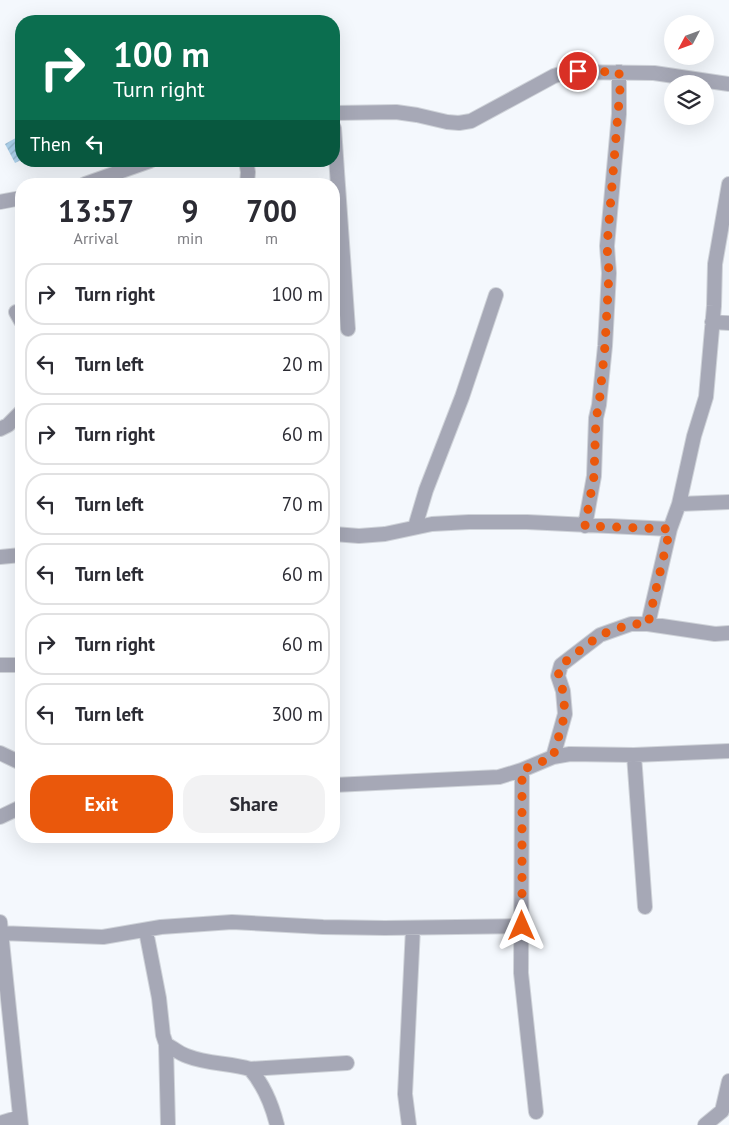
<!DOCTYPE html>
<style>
body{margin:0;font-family:"PT Sans",sans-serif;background:#f2f2f3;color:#2b2b33;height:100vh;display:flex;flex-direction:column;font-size:19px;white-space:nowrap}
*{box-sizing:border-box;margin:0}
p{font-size:16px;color:#7c7c81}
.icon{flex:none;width:28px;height:28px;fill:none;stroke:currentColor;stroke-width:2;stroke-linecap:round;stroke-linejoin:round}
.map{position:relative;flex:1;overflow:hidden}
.sheet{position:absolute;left:15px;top:178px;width:325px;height:665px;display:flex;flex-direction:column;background:#fff;border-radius:20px;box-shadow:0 5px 20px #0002}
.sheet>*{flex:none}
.hud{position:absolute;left:15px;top:15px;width:325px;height:152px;border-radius:20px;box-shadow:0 5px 20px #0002;background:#0b6e4f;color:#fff;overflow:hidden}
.needle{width:32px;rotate:229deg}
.controls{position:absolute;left:664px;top:15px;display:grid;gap:10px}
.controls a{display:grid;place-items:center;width:50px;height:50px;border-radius:50%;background:#fff;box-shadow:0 5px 20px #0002;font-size:25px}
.pin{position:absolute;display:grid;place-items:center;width:42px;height:42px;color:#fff;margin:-21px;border:2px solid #fff;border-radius:50%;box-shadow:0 1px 5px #0007}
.me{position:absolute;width:55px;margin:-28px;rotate:0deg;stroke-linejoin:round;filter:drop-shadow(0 0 4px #0008)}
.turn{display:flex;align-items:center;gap:18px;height:105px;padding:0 15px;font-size:22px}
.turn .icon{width:65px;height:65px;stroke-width:2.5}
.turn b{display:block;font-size:35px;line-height:42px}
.then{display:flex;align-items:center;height:48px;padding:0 15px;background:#0003;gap:10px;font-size:19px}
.eta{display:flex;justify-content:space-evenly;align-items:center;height:85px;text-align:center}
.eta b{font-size:30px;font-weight:800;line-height:35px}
.action{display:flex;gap:10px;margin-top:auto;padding:10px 15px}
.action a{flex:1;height:58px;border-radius:20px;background:#ea580c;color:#fff;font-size:20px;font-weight:800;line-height:58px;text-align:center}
.action a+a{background:#f2f2f3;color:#2b2b33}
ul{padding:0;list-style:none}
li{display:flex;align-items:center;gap:15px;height:62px;margin:0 10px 8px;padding:0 5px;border:2px solid #e1e1e2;border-radius:20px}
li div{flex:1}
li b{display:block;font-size:19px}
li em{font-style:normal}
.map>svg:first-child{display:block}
</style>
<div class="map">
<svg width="729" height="1125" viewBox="0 0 729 1125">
<defs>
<pattern id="building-hatch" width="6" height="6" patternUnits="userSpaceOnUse" patternTransform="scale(1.25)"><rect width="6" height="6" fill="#acd1ec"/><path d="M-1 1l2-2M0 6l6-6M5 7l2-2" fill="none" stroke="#93b3ca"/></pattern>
</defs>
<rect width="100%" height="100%" fill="#f4f8fd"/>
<path fill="url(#building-hatch)" d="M21,135V160L15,163L5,144Z"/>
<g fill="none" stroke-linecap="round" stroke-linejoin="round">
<g stroke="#cfd3d9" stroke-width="16">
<path id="minor" d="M334,113L396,112L417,115L447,122L459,123L471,121L554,76L567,72L654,73L729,84
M334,128L348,329
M246,161L248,172L247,184
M85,184L150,161
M0,202L21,198
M16,312L21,321
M712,322L729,323
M0,429L8,425L21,412
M679,504L729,502
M585,526L594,476L596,418L599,405L605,346L609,273L607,246L619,114V72
M415,527L426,490L462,397L496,295
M334,534L359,536L385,534L432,524L469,522H527L670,529L679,504L694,436L706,397L714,306L715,264L729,184
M0,557L21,555
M648,624L670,529
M0,665H21
M0,753L21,763
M634,755L645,907
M553,757L565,714L563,691L558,676L561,665L600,635L631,624H648L715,634L729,633
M522,770L521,973L536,1112
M334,785L499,777L522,770L553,757L570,754L634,755L729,751
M0,817L21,807
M0,922L21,1125
M146,931L159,998L163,1035L166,1044L168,1125
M0,933L103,937L161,927L232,922L323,927L385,928L521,926
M166,1044C173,1048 180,1054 187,1056C207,1064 230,1063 250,1069L347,1063
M250,1069C264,1085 272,1105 277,1125
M0,1123L20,1117
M409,1125L405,1094L413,928
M705,1125L722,1111L729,1081"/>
</g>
<use href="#minor" stroke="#a6a8b6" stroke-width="14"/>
</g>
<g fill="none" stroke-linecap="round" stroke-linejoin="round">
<path stroke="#ea580c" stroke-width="9" stroke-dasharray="0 16.2" d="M522,926V770L553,757L565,714L563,691L558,676L561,665L600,635L630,624H648L670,529L585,526L594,476L596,418L599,405L605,346L609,273L607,246L620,89L619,72L578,71"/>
</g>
</svg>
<div class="controls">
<a><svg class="needle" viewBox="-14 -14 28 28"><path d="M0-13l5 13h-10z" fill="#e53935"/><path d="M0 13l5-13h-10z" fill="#7c7c81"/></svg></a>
<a><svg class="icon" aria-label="layers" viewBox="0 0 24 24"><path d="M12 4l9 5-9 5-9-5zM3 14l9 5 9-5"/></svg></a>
</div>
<div class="pin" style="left:578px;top:71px;background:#d93025"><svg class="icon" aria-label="arrive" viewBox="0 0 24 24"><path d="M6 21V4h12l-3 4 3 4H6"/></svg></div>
<svg class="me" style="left:522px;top:926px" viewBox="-20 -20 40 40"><path d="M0-17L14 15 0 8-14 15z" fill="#ea580c" stroke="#fff" stroke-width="4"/></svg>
<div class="hud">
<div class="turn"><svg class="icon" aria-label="right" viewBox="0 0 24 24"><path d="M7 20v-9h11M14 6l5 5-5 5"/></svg><div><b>100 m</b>Turn right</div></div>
<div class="then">Then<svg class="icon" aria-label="left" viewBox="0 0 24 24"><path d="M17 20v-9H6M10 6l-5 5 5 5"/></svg></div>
</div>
<section class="sheet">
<div class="eta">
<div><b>13:57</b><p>Arrival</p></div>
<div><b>9</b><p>min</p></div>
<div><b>700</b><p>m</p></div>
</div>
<ul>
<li><svg class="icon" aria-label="right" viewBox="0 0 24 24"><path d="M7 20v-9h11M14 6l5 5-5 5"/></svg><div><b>Turn right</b></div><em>100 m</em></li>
<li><svg class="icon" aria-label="left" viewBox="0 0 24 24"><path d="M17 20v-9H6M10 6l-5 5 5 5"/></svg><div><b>Turn left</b></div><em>20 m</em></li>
<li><svg class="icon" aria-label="right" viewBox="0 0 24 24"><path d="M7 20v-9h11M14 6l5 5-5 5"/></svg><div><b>Turn right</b></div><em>60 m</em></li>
<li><svg class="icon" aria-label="left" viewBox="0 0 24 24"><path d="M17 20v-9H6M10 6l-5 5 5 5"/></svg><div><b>Turn left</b></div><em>70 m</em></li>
<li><svg class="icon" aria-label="left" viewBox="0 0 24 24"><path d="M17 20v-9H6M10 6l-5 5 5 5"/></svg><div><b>Turn left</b></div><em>60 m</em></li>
<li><svg class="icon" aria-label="right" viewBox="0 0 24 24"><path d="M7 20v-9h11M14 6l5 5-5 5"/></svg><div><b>Turn right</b></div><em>60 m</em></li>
<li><svg class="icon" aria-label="left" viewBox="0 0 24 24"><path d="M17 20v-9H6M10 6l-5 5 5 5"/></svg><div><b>Turn left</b></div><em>300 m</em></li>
</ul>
<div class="action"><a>Exit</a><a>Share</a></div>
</section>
</div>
